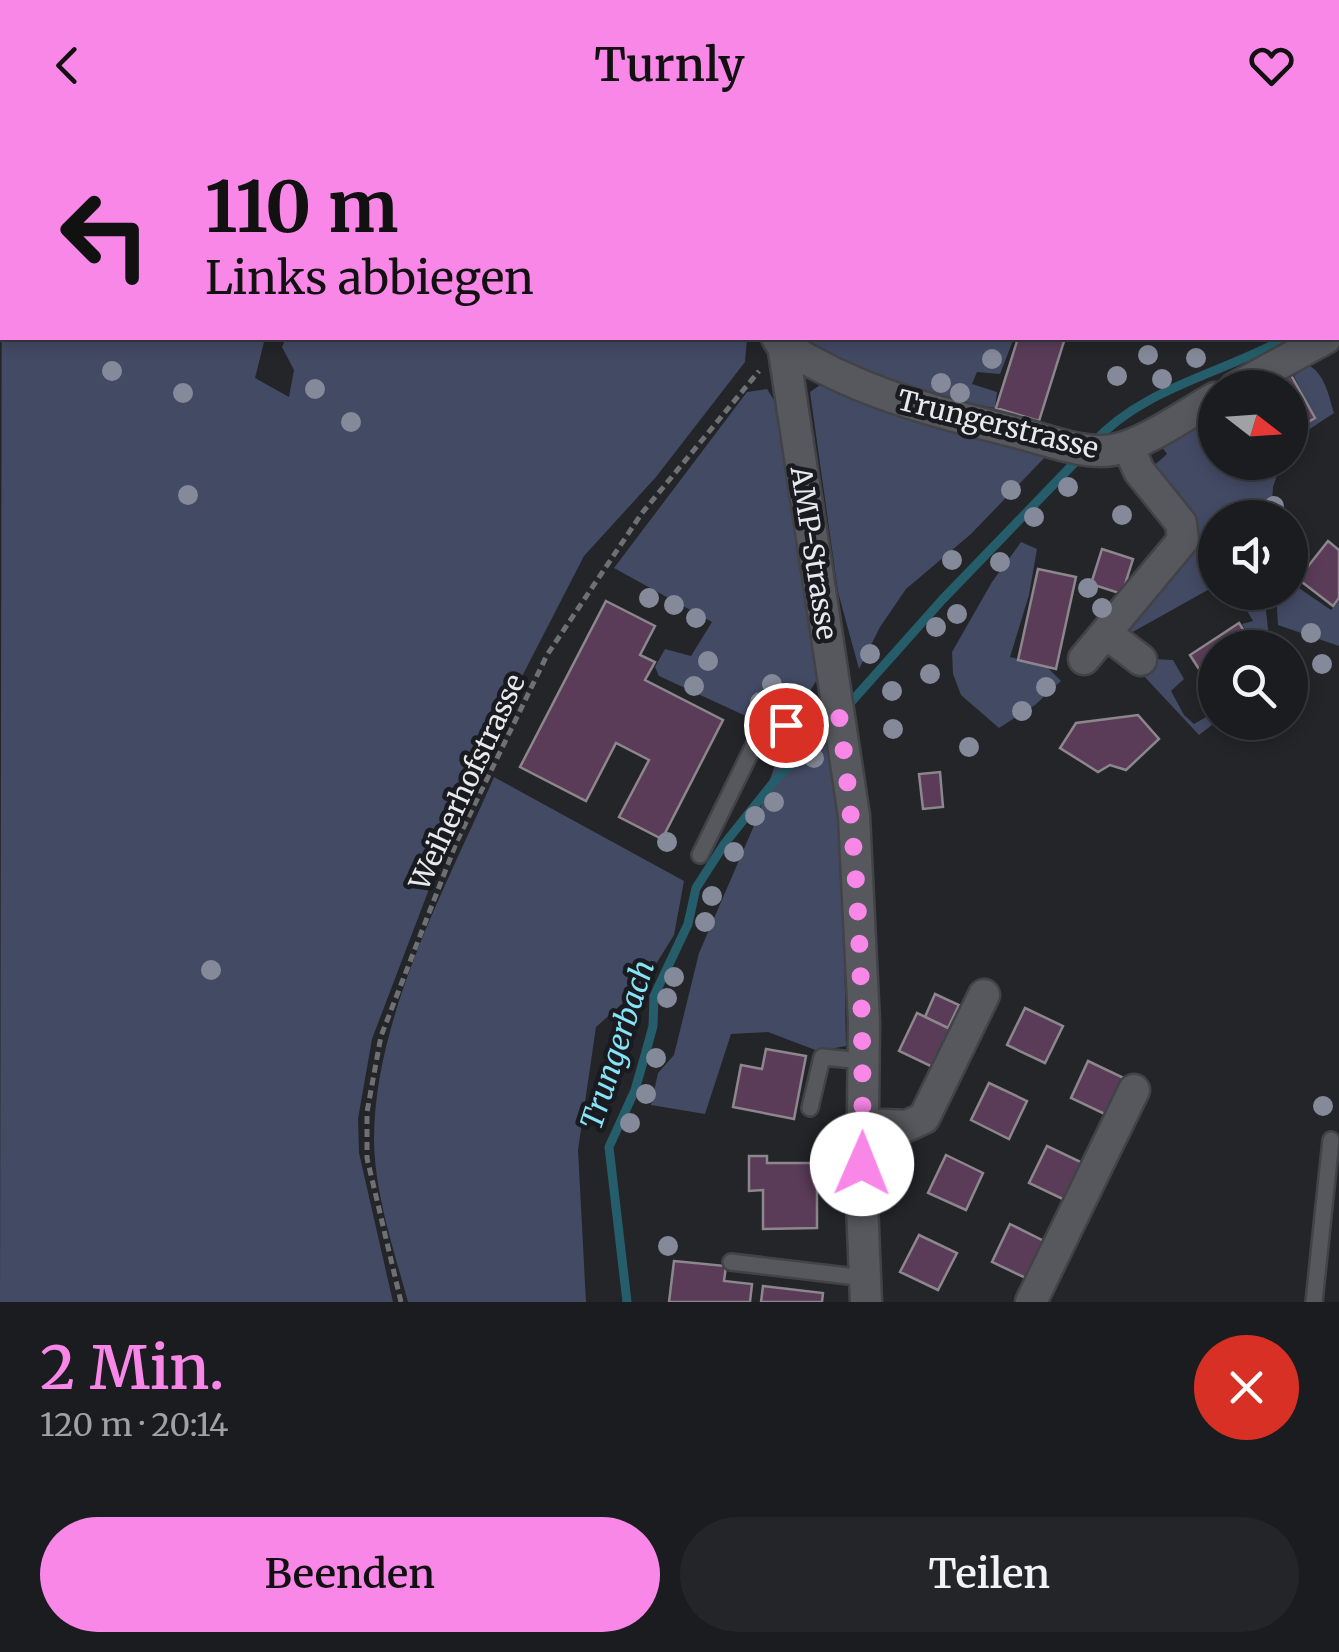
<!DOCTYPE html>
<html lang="de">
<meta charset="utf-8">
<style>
body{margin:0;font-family:Merriweather,serif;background:#232528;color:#f1f3f6;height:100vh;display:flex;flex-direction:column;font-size:38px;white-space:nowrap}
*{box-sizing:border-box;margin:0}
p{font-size:32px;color:#9fa1a4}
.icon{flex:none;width:55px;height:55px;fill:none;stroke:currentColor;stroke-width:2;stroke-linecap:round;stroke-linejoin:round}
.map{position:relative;height:1172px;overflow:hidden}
.side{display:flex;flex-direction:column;background:#1a1c1f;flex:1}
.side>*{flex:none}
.guide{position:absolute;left:0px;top:0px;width:1340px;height:210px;box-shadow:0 5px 15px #0003,0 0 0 2px #383a3d;background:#f987e8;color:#111;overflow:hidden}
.needle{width:65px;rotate:107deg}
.fabs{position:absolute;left:1198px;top:240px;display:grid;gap:20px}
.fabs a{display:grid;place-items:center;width:110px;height:110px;border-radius:50%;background:#1a1c1f;box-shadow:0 5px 15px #0003,0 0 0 2px #383a3d;font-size:50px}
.pin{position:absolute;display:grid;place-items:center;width:85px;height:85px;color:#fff;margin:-42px;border:5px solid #fff;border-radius:50%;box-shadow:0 2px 10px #0007}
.me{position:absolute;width:110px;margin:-55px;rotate:1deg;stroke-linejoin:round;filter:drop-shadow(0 0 8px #0008)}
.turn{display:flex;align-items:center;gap:35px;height:210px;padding:0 40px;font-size:45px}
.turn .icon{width:130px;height:130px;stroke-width:2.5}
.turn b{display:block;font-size:70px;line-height:85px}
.round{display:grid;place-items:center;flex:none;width:105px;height:105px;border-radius:52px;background:#232528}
.head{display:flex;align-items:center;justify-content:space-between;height:170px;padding:0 40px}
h1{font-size:60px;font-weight:600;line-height:75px;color:#f987e8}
.action{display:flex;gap:20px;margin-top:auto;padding:20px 40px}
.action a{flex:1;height:115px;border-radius:60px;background:#f987e8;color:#111;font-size:40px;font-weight:600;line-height:115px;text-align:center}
.action a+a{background:#232528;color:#f1f3f6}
header{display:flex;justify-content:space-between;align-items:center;height:130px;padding:0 40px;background:#f987e8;color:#111;font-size:45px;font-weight:600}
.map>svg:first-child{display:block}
</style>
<header><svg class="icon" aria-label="back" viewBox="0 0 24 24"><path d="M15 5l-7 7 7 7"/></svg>Turnly<svg class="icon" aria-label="heart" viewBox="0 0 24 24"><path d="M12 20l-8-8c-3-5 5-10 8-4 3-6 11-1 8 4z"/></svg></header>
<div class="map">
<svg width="1339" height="1172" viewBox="0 0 1339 1172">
<rect width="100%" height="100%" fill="#232529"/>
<path fill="#434a64" d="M2,5V208H248L264,212L255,248L289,267L294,240L282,217L286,208H747L745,232L656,347L584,426L498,593L450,704L372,909L358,989L359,1023L393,1172H0Z
M805,208H1014L1000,244L977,242L972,254L997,262L995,278L906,261L807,213Z
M1308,235C1325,243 1329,267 1334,283L1290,312V303L1313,285L1294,246Z
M820,255L1050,322L971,404L906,459L880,497L859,539L838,462L810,262Z
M767,259L774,270L820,545L808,564L748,587L659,546L655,537L665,519L691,526L712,492L614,438L747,262Z
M1215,278V332L1281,333L1273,357L1271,387L1215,388V456L1129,504L1126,501L1185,428L1150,339L1167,324L1159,313Z
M1021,412L1037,419L1029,465L1010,527L1045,535L1061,551L1035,575L999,598L961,565L953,544L952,522L992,452Z
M1290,452L1331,480L1339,471V516L1278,495L1276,463L1290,462Z
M1237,463H1264L1270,517H1256L1242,494L1253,491Z
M1153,529L1173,530L1184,549L1171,561L1184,585L1194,594L1206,587L1212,595L1199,605L1142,544Z
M833,595L842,703L846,916L818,921L768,902L731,904L705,984L651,975L658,943L674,925L699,823L756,691L783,611L804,597Z
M494,647L684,751L674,805L643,855L596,897L578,1020L586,1172H408C394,1120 374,1062 374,1008C375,885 446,758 494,647Z"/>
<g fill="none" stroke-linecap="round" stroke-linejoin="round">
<path stroke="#255e6a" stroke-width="9" d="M1338,179L1339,178
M1093,313C1144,257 1222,244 1286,208
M852,571L942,470L1082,325
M627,1172L609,1017L635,960L647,918L653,896L654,866L688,794L696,758L725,713L777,648L823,602"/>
</g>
<path fill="#5b3c58" stroke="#8c878c" stroke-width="2.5" d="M1018,208H1065L1039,291L996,278Z
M1291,245L1315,288L1290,302V258H1269Z
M1328,411L1339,420V468L1333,476L1298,449Z
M1102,419L1133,429L1122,464L1091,454Z
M1038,439L1076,447L1056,539L1018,530Z
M606,471L655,496L640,525L655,532L645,550L723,590L662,709L619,687L649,630L616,613L586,671L520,637Z
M1239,493L1255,518H1215L1213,561L1190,525Z
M1138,585L1159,609L1126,640L1110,635L1098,642L1060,618L1076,593Z
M940,642L943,677L923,679L919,644Z
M935,864L959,875L948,898L925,887Z
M1025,878L1063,896L1045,933L1007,915Z
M917,883L955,901L937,939L899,921Z
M766,919L806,926L794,989L733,977L741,935L762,939Z
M1088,931L1126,949L1109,986L1071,968Z
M989,953L1027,971L1009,1009L971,990Z
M1047,1016L1085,1034L1067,1071L1029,1053Z
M946,1025L983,1043L966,1080L928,1063Z
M749,1026H767V1033H817V1098L763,1099V1060L749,1061Z
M1010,1094L1048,1113L1030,1150L992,1132Z
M919,1105L957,1123L938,1160L900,1142Z
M674,1131L726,1136L724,1151L752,1154L750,1172H669Z
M763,1156L823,1163L822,1172H761Z"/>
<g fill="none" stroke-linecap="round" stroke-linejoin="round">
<g stroke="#424346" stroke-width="20">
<path id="service" d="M700,725L760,603L838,578
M810,978L822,927L864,931
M731,1132L865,1148
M1314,1172L1331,1010"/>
</g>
<g stroke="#424346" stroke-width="35">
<path id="minor" d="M509,0L513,2
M868,2L869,0
M777,208L781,214C860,264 933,281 1023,304C1050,311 1085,325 1113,320C1145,314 1186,284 1215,268
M782,208L854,686L864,892L862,1073L866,1172
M1235,258L1326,208
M1107,504L1141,530
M1084,529L1183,410L1181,393L1139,341L1128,316
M863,994L907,996L924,988L984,865
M1031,1172L1134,960"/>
</g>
<path stroke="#6e7074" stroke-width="5" stroke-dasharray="8 5" stroke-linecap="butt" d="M401,1172L367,1028V982L381,906L457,711L547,525L642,383L759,241"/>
<use href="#service" stroke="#56585d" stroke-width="15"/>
<use href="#minor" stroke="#56585d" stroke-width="30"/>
</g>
<g fill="#858a9a">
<circle cx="1148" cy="225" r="10"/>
<circle cx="1196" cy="228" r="10"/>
<circle cx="992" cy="229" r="10"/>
<circle cx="112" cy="241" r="10"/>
<circle cx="1117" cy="246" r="10"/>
<circle cx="1162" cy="249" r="10"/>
<circle cx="941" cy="253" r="10"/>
<circle cx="315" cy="259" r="10"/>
<circle cx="183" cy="263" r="10"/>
<circle cx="960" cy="263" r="10"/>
<circle cx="351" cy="292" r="10"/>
<circle cx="1068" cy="357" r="10"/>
<circle cx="1011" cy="360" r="10"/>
<circle cx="188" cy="365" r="10"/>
<circle cx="1274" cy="376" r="10"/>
<circle cx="1122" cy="385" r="10"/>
<circle cx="1034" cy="387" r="10"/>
<circle cx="952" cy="430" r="10"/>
<circle cx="1000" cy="432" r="10"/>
<circle cx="1088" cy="458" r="10"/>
<circle cx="649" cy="468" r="10"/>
<circle cx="674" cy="475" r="10"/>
<circle cx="1102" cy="478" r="10"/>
<circle cx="957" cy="484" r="10"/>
<circle cx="696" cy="488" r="10"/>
<circle cx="936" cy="497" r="10"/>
<circle cx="1311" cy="503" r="10"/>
<circle cx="870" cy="524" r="10"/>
<circle cx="708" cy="531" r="10"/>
<circle cx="1322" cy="534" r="10"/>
<circle cx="930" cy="544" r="10"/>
<circle cx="772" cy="554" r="10"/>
<circle cx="694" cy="556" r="10"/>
<circle cx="1046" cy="557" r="10"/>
<circle cx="892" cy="561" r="10"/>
<circle cx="760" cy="572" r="10"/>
<circle cx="1022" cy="581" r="10"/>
<circle cx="893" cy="599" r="10"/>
<circle cx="969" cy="617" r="10"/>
<circle cx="814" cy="628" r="10"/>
<circle cx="774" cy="672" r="10"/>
<circle cx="755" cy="686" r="10"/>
<circle cx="667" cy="712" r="10"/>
<circle cx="734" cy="722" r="10"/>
<circle cx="712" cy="766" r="10"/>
<circle cx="705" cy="792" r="10"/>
<circle cx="211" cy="840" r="10"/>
<circle cx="674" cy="847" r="10"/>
<circle cx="667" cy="868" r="10"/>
<circle cx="656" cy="928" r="10"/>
<circle cx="646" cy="964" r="10"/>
<circle cx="1323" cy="976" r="10"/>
<circle cx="630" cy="993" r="10"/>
<circle cx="668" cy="1116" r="10"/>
</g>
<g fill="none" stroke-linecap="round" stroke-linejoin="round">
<path stroke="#f987e8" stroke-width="18" stroke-dasharray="0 32.4" d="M786,595L838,578C860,730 864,880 862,1034"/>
</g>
<g text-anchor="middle" stroke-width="9" stroke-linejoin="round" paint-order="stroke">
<g font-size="28" fill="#e8e9ec" stroke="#1a1b20">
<text transform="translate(998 294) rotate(14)" y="10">Trungerstrasse</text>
<text transform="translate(814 423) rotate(81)" y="10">AMP-Strasse</text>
<text transform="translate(467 652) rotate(-65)" y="10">Weiherhofstrasse</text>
</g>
<g font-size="30" font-style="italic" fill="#87e3f6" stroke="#1a1b20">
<text transform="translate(618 915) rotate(-72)" y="10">Trungerbach</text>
</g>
</g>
</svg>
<div class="fabs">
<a><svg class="needle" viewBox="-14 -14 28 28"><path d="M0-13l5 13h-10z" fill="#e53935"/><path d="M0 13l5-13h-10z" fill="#9fa1a4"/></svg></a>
<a><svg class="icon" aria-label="sound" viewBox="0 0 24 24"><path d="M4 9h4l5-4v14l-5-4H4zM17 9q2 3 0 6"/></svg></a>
<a><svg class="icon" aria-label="search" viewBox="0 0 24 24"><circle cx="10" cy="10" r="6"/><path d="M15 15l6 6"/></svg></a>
</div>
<div class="pin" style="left:786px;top:595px;background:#d93025"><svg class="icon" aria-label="arrive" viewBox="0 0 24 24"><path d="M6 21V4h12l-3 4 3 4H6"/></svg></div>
<svg class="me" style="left:862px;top:1034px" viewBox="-20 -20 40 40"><circle r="19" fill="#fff"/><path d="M0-13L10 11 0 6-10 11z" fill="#f987e8"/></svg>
<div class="guide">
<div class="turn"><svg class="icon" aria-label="left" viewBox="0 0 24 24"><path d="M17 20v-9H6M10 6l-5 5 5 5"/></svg><div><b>110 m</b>Links abbiegen</div></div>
</div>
</div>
<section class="side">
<div class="head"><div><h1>2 Min.</h1><p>120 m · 20:14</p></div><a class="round" style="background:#d93025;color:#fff"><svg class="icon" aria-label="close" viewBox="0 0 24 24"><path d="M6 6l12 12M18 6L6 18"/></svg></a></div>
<div class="action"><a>Beenden</a><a>Teilen</a></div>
</section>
